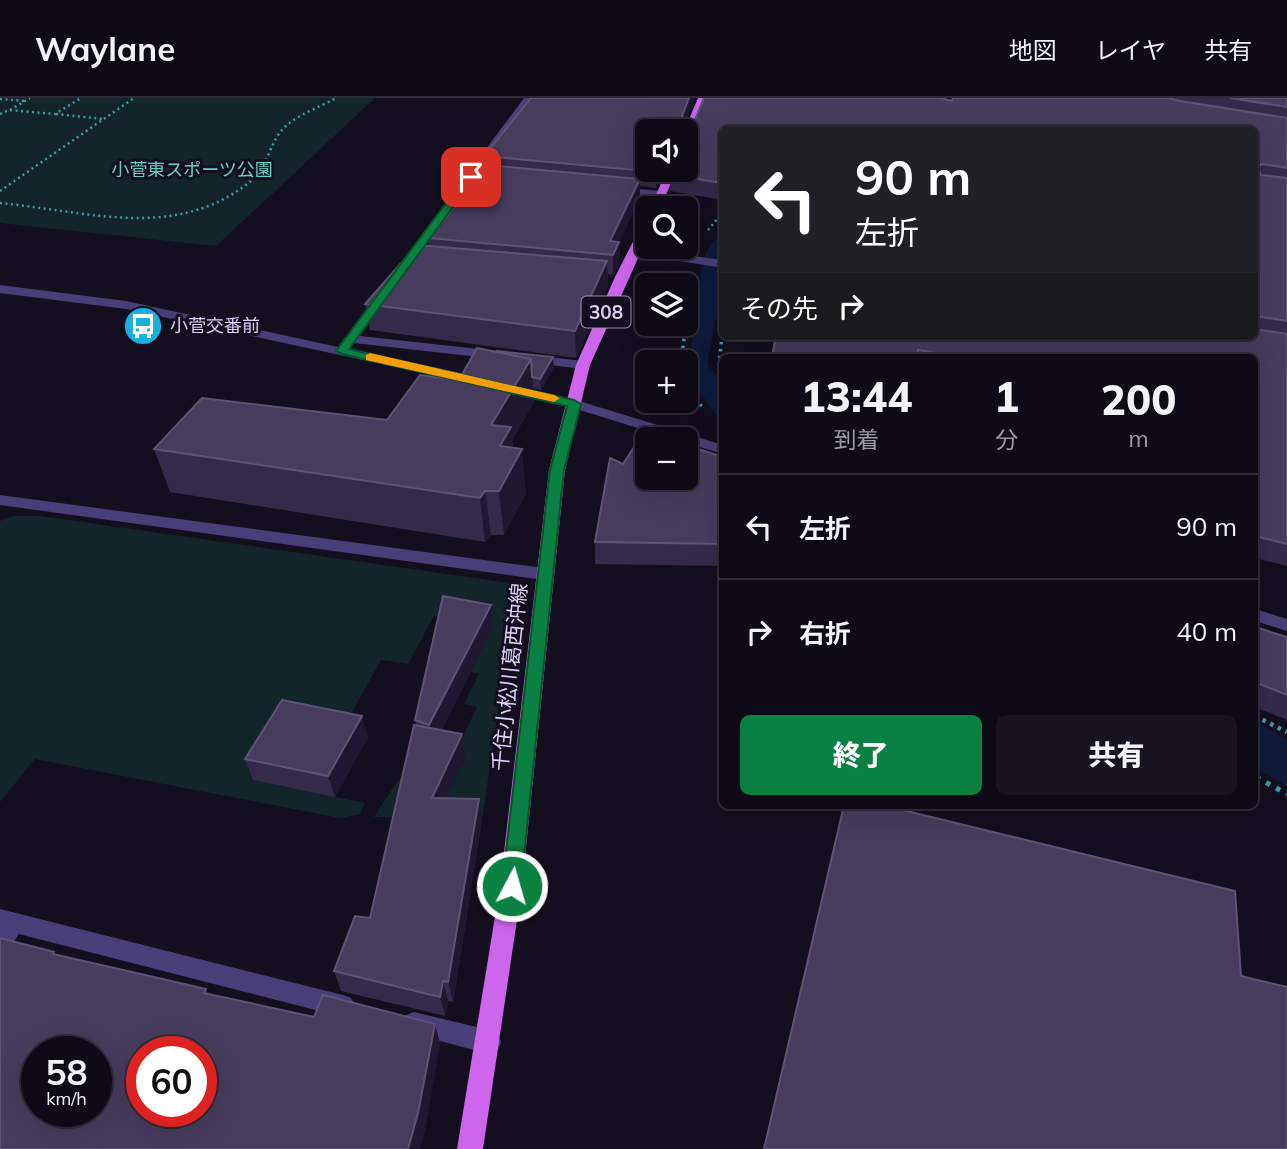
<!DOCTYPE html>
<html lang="ja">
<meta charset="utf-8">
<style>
body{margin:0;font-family:Mulish,"Noto Sans JP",sans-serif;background:#18141f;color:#f1f3f6;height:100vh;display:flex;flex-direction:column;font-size:26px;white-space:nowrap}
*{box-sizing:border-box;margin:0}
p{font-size:23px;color:#9b9ba1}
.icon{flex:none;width:38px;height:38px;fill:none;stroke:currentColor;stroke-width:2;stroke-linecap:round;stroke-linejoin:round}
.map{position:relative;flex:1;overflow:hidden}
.details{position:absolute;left:719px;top:256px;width:539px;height:455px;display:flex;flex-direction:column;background:#0f0b16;border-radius:10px;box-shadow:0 7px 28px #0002,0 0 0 2px #2f2b35}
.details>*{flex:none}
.guide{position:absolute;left:719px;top:28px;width:539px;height:214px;border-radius:10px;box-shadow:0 7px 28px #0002,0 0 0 2px #2f2b35;background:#202124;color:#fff;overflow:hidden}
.controls{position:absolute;left:635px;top:21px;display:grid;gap:14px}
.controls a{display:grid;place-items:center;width:63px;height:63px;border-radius:10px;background:#0f0b16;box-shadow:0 7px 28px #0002,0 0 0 2px #2f2b35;font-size:35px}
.speed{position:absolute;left:21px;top:938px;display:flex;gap:14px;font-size:35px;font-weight:700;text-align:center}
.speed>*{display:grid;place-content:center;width:91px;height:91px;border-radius:50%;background:#0f0b16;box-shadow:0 7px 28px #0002,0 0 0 2px #2f2b35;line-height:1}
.speed small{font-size:18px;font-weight:400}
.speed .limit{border:10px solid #d22;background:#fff;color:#111}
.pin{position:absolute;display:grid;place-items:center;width:60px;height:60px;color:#fff;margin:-30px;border-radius:14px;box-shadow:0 4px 10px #0006}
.me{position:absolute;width:77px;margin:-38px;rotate:6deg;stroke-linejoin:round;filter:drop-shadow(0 0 5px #0008)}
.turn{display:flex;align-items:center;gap:24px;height:147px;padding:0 21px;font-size:32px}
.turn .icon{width:91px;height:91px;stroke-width:2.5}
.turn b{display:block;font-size:49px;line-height:60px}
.then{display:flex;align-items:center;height:66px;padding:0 21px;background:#0003;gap:14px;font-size:26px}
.eta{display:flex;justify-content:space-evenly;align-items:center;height:119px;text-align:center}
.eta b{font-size:42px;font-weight:800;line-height:49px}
.action{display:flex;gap:14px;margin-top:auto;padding:14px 21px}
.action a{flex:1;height:80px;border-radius:10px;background:#0b8043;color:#fff;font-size:28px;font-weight:800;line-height:80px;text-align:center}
.action a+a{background:#18141f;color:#f1f3f6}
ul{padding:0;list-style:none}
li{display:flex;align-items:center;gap:21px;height:105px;padding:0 21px;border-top:2px solid #2f2b35}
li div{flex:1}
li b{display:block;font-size:26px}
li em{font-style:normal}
header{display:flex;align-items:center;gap:42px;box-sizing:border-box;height:98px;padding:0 35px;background:#0f0b16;border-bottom:2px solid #2f2b35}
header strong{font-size:33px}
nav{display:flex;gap:38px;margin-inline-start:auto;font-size:24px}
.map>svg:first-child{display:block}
</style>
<header>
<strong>Waylane</strong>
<nav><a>地図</a><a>レイヤ</a><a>共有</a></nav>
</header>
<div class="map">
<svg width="1287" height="1051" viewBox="0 0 1287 1051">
<rect width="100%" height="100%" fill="#140f1e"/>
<path fill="#132528" d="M0,0H375L216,148L0,125Z
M12,418H41L517,486L482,722L374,719L398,682L450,692L466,658L455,655L477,609L464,606L479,576L471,574L493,528L434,518L408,566L381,562L341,634L254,682L365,705L360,716L340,720L35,661L0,704V423Z"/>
<path fill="#101b3c" d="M723,134V182L707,267L723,284V327L688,277L702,163L711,146Z
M1255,624L1287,641V688L1255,670Z"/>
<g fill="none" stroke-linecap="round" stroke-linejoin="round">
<path stroke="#3b9ca4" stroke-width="2.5" stroke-dasharray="2 3.5" stroke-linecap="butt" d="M0,1L25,3
M10,12L30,0
M0,16L9,12L55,16L81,0
M56,16L103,21
M0,93L134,0
M0,105C87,113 176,144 251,83C266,70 268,53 278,37C291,18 317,11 336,0
M708,132L723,114"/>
<path stroke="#3b9ca4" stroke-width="3.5" stroke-dasharray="2.5 4.5" stroke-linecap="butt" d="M686,223L691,193
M723,230L719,266L723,271
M681,264L686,226
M686,282L703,311"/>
<path stroke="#3b9ca4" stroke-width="4.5" stroke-dasharray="3.5 5" stroke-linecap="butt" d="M1255,618L1287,634
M1255,678L1259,680"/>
<path stroke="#3b9ca4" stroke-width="5" stroke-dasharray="4.5 7" stroke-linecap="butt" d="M1256,679L1287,696"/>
<path fill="#493f78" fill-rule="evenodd" d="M524,0H534L410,169H402V163Z
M616,89L661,93L666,96L661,99L612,94L611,92Z
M635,150L723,162V170L631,155L629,153Z
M0,187L126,203L338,249L377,197L381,196L387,200L360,238L497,253L504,257L497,261L354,245L350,251L489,281V287L484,288L126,211L0,195Z
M933,238H945L942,259H928Z
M531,257L583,263L590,267L583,271L526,264V258Z
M511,287L579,303L723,347V356L686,345V341H673L570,309L506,294L504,291Z
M0,397L544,470L552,476L544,482L0,407Z
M1255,511L1287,521V533L1255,523Z
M0,811L343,897L351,900L355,908L351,916L343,919L19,836L8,852L0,855Z
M414,914L489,932L498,936L501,944L498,952L489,956L414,936L406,933L402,925L406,917Z"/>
<path fill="#cd65ed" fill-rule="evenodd" d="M698,0H708L691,39L686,42V33H684Z
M667,72H677L660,110H650Z
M648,123V138L590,267L565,372L522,788L483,1051H457L500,788L549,372L576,267L615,179L642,126Z"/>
</g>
<path fill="#352a4a" d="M531,0H695L685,26L686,29L952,3L953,0H1287V468L1255,460V259H772L930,242L946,243L947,238H1255V32H723V102L670,93L671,77L686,72V33L648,72H664L656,90L640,88V100L619,144L620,164L613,177L608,176V188L576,260L370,232L365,206L429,148L428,140L450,115L448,102L485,67L484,58Z
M554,269L541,292L533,290L534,304L512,342L513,350L526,395L504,437H491L485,444L170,394L154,351L387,322Z
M686,347L723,359V468L595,466V444L623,366Z
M491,507L493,528L442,632L462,636L466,657L446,700L482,722L453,904L448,903L445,918L341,893L334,873L370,820L416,628L415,622Z
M1255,529L1287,539V622L1255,609Z
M368,639L335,699L253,682L245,661Z"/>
<path fill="#201731" d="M689,0H695L682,33V18Z
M657,72H664L656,90V74Z
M640,81V100L619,145V144L620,164L613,177V157L610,143Z
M607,163L608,188L576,260L575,233Z
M553,259L554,269L541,292L540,281Z
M531,261L534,304L512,342L514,365L522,351L526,395L504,437L491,327Z
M485,393L491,437L485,444L480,400Z
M491,507L493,528L434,649L429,627Z
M362,618L368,639L335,699L328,678Z
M462,636L466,657L436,721L432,700Z
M479,701L482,722L453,904L448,884Z
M443,883L448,903L445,918L440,899Z
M435,926L440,946L425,1034L420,1051H408Z"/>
<path fill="#473c5d" stroke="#5e5376" stroke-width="2" fill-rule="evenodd" d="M531,0H689L682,18L686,29L694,24L704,0H941L952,3L953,0H1168L1180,3L1287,20V70L1262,66L1258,69L1261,77L1287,80V223L1255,218V32H723V85L671,77L673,72H686V33H648V72H657L656,74L484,58Z
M1230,0H1287V9Z
M475,66L640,81L610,143L619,144L613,157L428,140L459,104L448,102Z
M417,147L607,163L575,233L365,206Z
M1255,231L1287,236V446L1255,438V259H960L918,252L917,259H772L776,238H930V242L948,243V238H1255Z
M477,250L531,261L491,327L511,329L500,348L522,351L499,393H485L480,400L154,351L202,300L387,322L420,277L459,282Z
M497,253L553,259L540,281L532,279L531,261L496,254Z
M686,339V342V341H648V380H686V347L723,359V446L595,444L610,360L623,366L640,340Z
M443,498L491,507L429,627L415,622Z
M1255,529L1287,539V597L1257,585V580L1255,579Z
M282,602L362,618L328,678L245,661Z
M414,627L462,636L432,700L479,701L448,884L443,883L440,899L334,873L355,818L370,820Z
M844,707H882L1235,793L1241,878L1287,889V1051H764Z
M0,840L54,854L53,856L206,891L204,895L314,919L323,897L435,926L418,1015L408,1051H0ZM37,954H96V1013H37ZM142,954H201V1013H142Z"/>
<path fill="#0b8043" stroke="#07532c" stroke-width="2" d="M467,77L475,79L349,251L574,302L581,306L564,372L521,788L518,794L512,797L505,794L502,788L550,372L567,308L342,256L336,253Z"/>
<path fill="#f59e0b" d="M370,255L554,297L560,300L554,304L366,262V257Z"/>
<defs>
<g id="bus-disc" transform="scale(2.0125)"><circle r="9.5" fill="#19afde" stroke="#140f1e"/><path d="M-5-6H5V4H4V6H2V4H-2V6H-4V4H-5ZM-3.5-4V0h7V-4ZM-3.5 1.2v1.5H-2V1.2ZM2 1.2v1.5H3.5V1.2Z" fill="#fff"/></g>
</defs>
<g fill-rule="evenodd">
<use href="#bus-disc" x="143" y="228"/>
</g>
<g text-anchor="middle" stroke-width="6" stroke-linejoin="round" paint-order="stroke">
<g font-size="18" fill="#66d1c5" stroke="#140f1e">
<text x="192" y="78">小菅東スポーツ公園</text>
</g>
<g font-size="18" fill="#dcd1fa" stroke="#140f1e" text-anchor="start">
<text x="170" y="234">小菅交番前</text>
</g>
<rect fill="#140f1e" stroke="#a097b8" stroke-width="2" x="581.5" y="198.5" width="49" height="31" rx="5"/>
<g font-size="19" font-weight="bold" fill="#dcd1fa">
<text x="606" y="221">308</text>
</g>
<g font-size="21" fill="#dcd1fa" stroke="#140f1e">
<text transform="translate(510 579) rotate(-84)" y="7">千住小松川葛西沖線</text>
</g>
</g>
</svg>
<div class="controls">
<a><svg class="icon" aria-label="sound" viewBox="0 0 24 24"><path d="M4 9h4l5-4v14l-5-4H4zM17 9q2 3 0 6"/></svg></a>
<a><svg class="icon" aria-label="search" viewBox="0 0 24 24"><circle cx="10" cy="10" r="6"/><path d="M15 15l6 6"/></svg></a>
<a><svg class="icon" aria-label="layers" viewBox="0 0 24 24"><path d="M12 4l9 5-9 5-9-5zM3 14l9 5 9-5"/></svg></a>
<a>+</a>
<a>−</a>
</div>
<div class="speed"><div>58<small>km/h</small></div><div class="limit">60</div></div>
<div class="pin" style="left:471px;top:79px;background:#d93025"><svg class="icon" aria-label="arrive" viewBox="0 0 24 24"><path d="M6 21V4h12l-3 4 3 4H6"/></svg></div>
<svg class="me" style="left:512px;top:788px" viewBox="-20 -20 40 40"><circle r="17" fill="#0b8043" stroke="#fff" stroke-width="3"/><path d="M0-11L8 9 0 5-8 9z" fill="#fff"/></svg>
<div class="guide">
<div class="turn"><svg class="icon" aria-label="left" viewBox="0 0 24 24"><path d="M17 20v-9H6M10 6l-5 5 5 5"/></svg><div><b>90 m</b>左折</div></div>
<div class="then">その先<svg class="icon" aria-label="right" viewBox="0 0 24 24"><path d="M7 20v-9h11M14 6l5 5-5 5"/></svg></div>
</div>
<section class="details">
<div class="eta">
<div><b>13:44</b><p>到着</p></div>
<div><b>1</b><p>分</p></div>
<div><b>200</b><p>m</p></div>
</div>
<ul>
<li><svg class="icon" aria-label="left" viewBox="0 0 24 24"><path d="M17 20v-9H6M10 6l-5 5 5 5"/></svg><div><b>左折</b></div><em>90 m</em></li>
<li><svg class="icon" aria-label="right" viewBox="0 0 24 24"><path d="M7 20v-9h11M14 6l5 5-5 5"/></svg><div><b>右折</b></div><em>40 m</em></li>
</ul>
<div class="action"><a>終了</a><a>共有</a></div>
</section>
</div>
